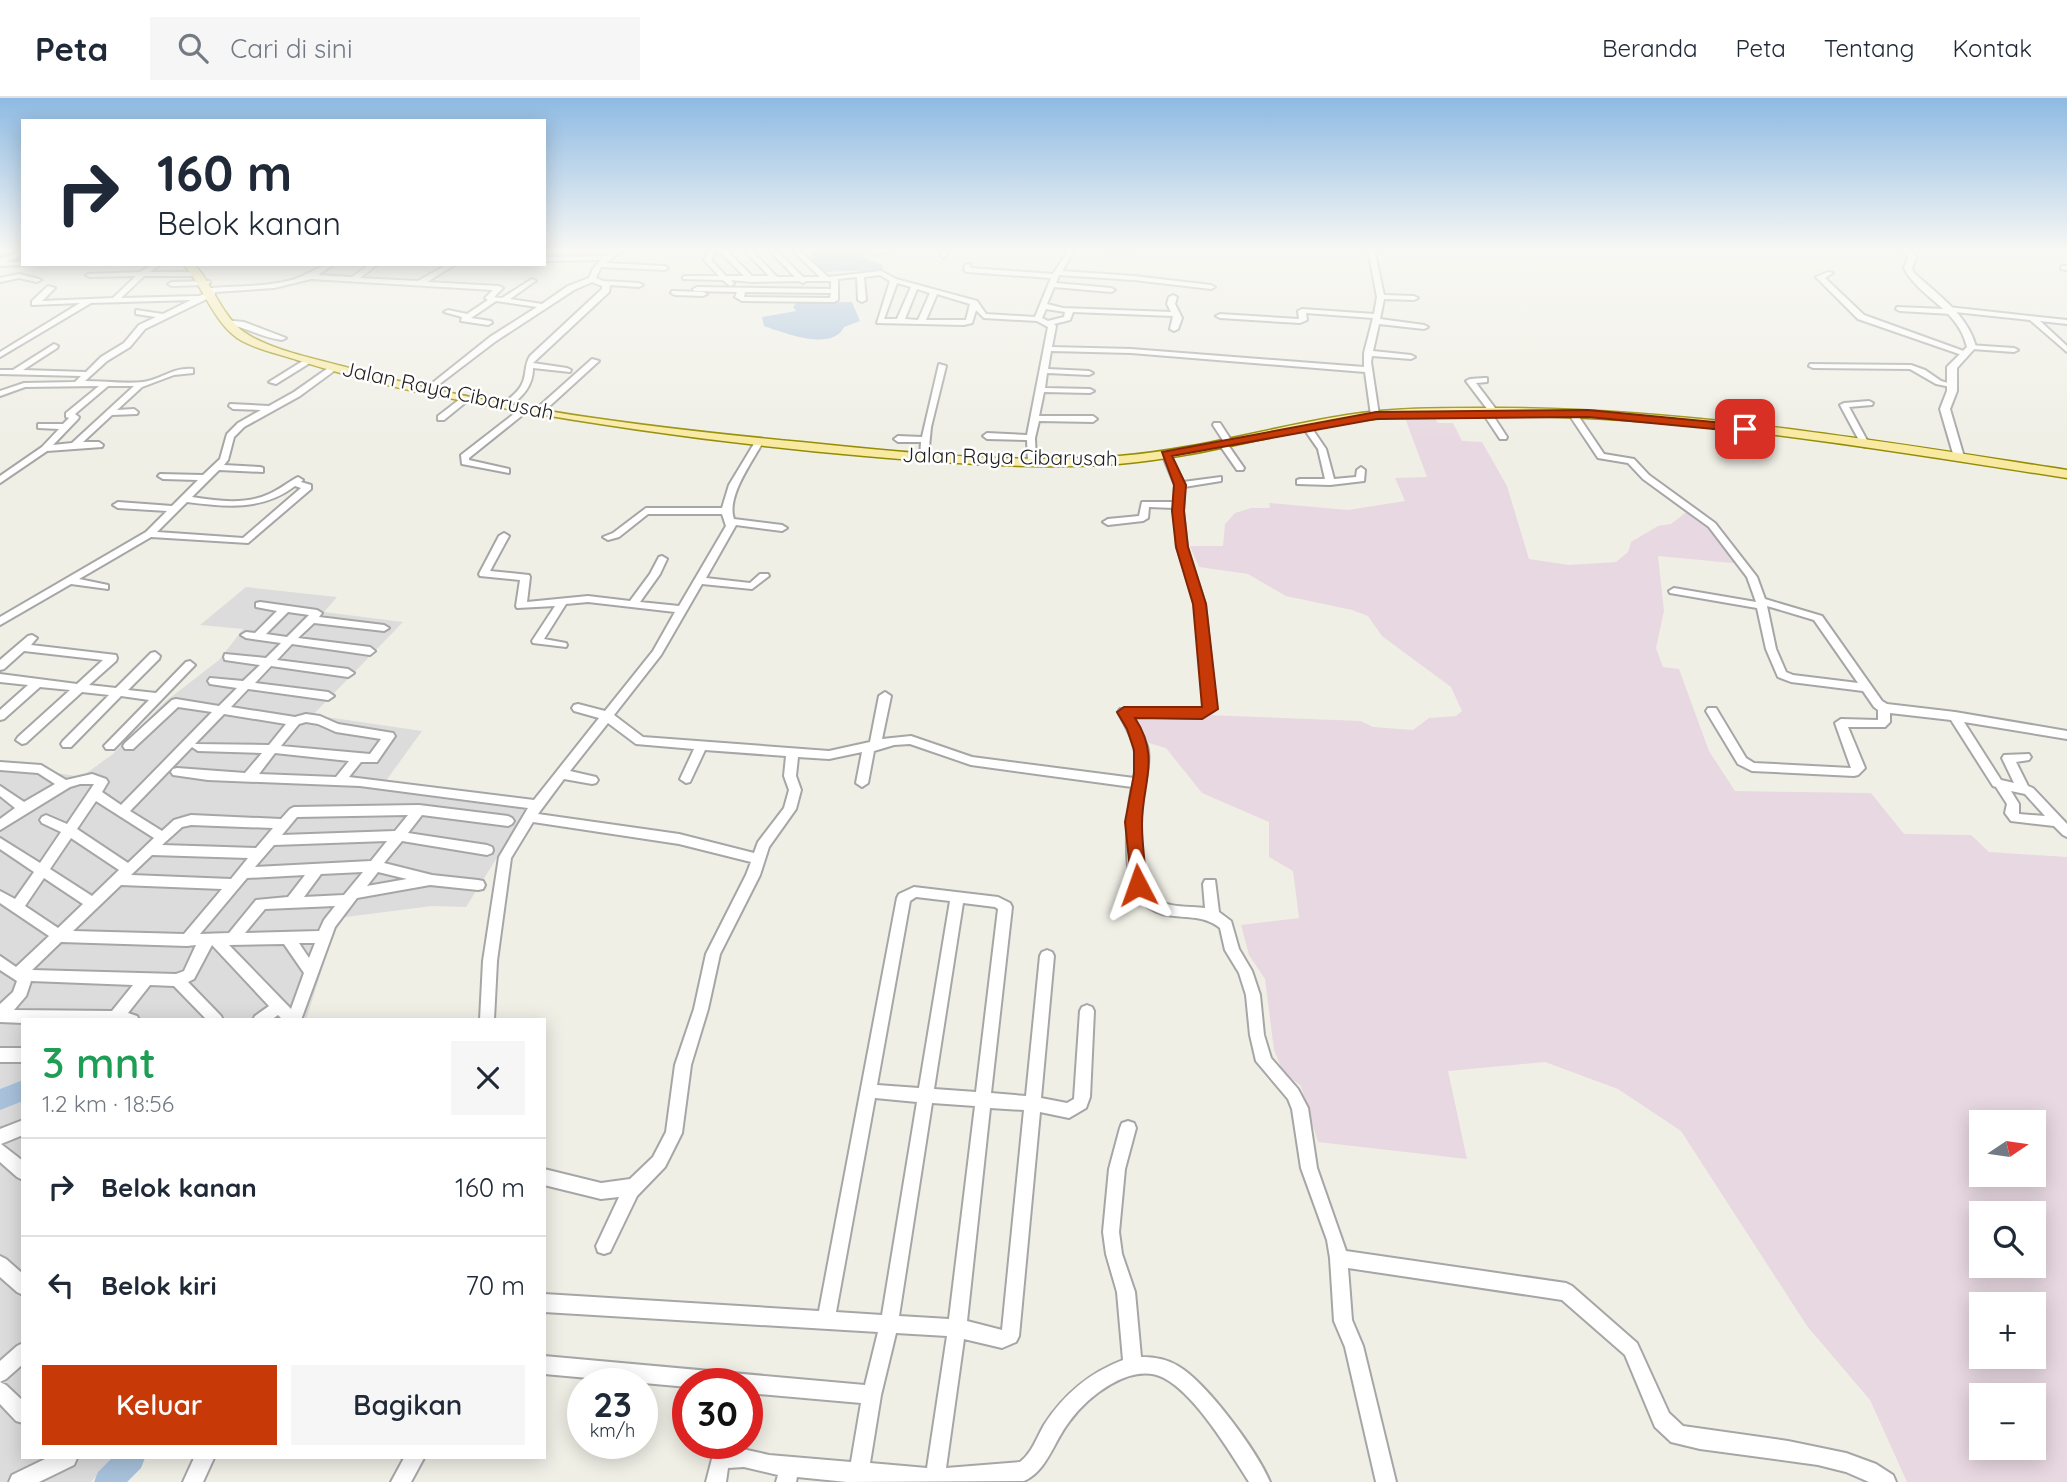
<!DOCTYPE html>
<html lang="id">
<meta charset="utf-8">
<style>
body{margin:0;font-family:Quicksand,sans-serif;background:#f6f6f7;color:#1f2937;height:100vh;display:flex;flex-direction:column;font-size:26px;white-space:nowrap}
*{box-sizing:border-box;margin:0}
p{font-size:23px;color:#747a83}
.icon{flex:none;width:38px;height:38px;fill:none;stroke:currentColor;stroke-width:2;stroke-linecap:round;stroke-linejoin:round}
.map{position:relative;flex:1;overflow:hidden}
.panel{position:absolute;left:21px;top:920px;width:525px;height:441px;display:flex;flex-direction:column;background:#fff;border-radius:0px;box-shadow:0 4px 18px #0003}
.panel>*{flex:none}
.guide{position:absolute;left:21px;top:21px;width:525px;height:147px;border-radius:0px;box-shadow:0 4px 18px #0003;background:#fff;color:#1f2937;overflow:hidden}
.needle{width:46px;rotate:77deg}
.fabs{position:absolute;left:1969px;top:1012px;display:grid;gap:14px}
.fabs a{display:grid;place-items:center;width:77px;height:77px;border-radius:0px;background:#fff;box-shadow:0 4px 18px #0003;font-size:35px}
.speed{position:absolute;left:567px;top:1270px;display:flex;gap:14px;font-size:35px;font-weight:700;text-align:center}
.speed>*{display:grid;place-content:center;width:91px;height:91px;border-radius:50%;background:#fff;box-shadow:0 4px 18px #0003;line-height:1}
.speed small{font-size:18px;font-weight:400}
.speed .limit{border:10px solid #d22;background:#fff;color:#111}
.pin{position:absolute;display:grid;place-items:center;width:60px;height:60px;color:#fff;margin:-30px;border-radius:14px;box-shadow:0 4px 10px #0006}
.me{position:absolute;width:77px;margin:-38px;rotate:356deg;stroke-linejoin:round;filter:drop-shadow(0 0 5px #0008)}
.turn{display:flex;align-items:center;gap:24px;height:147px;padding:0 21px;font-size:32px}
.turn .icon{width:91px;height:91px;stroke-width:2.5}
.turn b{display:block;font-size:49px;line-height:60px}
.round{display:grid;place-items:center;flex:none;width:74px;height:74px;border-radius:0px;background:#f6f6f7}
.head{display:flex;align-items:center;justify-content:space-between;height:119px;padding:0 21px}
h1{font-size:42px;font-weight:600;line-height:52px;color:#1e9e55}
.action{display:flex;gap:14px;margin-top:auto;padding:14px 21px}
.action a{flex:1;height:80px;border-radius:0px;background:#c73a07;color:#fff;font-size:28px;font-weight:600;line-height:80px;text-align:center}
.action a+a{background:#f6f6f7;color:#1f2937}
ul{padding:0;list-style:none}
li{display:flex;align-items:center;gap:21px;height:98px;padding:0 21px;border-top:2px solid #e0e1e3}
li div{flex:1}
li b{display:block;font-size:26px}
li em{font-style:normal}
header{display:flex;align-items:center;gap:42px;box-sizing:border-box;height:98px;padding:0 35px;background:#fff;border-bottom:2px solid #e0e1e3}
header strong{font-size:33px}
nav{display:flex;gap:38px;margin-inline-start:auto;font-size:24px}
.search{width:490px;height:63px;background:#f6f6f7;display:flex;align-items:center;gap:18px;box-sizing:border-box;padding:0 24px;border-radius:0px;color:#747a83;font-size:26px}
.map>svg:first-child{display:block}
</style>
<header>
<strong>Peta</strong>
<div class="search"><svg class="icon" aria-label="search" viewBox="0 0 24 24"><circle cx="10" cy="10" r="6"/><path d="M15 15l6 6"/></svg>Cari di sini</div>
<nav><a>Beranda</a><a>Peta</a><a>Tentang</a><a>Kontak</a></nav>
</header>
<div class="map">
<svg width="2067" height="1384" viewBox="0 0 2067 1384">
<rect width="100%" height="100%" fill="#f0efe6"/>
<path fill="#dddcdc" d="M246,489L337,499L324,514L403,524L313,617L422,633L380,691L529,709L466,809L432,808L338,820L306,922H23V1360H114L91,1384H0V665L81,679L113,656L166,603L219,562L243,531L200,527Z"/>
<path fill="#e8d8e1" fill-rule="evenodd" d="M1434,319L1438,325H1453L1462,343L1482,344L1507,388L1529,461L1569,467L1616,464L1628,454L1631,444L1658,428L1671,426L1689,412L1714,429L1743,466L1658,458L1664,513L1656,550L1663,569L1679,571L1709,653L1735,693L1871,695L1904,736L1971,737L1989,754L2067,759V1384H1907L1870,1302L1807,1228L1681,1033L1618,991L1545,964L1448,973L1467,1061L1318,1044L1301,988L1283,974L1274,952L1265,881L1249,857L1241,827L1299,820L1293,773L1269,759V724L1202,695L1166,650L1149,645L1129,614L1361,623L1373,629L1413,632L1429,620L1456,618L1462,613L1451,589L1382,538L1368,518L1352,512L1286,498L1248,476L1199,469L1190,448H1223L1225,426L1235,415L1251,410H1270L1269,405L1348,412L1405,403L1395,380L1427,379L1405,320ZM1981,1024H2034V1076H1981ZM1981,1115H2034V1167H1981ZM1981,1206H2034V1258H1981ZM1981,1297H2034V1349H1981Z"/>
<path fill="#a8c2dc" d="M821,151H863V160L883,167V172L819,174L811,167L814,162L809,155Z
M852,204L860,223L844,229C832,254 785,235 764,228L762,219L796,213L793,209L796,205Z"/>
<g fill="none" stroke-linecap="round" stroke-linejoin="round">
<path fill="#a8c2dc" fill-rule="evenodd" d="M23,982V1003L0,1012V991Z
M112,1360H145L141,1370L127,1384H94L98,1374Z"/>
<g stroke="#a6a6a6" stroke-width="4">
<path id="minor" d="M617,151H624L606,165L665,168L668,170L665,172L601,169L596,180L603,183L639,185L643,187L639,189L610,187L609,194L533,265L567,270L571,272L570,274L533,270C533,288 523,298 509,309L502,307C509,300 518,295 522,286C527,276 524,267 530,258L602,191V188L592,184L574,192L496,243L429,294L425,292L426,290L490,239L537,209L496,203L471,220L491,223L492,225L488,227L461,223L462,219L444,214L448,212L467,216L488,202L485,200L493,192L311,181L274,190L215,194V197L145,231L130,249L107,263L85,283C104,283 125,286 143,284C161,282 172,269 193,271V275L174,277L142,289L117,312L134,311L138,314L137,316L112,317L83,344H99L103,347L102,349L47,353L0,385V378L42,349L59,331L38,330V326H63L69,320L66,319V315L99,288L25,289L0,298V293L24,285L75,284L81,278L0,276V272H13L54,246L58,248L57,250L23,272L86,274L101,259L124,245L139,227L156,219L136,216V212L163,216L191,202L91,205L0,259V254L80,205L32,207V203L48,188L55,190L42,203L113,200L136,178L90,179L86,177L88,176L140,174L153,166H161L150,174H199L202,176L199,178H144L121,200L199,198L209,194L207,192L211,190C237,188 263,189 288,183C304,180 320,166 334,166L318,177L352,179L370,166H378L360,180L418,183L448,166H456L427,184L499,188L503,190L494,199L502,200L532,181L536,183L534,184L510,201L542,206L568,188L589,180L593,171L601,162L544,163V159L606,158ZM108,288H134L72,345L53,347L78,321L79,319L75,316Z
M712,151H725L752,178H769L743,151H750L777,179H795L768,151H775L803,179H820L791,151H798L828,179L881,173L896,181L977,203L986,216L1035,219L1051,180L967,174L964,172L965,167L970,166L971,170L1053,176L1067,155L1066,151H1072L1073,155L1062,173L1134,178L1211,187L1215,189L1211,191L1134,182L1059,177L1056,185L1111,190L1115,192L1111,194L1054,189L1047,206L1063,210L1171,214L1167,206L1169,199L1173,197L1177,199L1175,206L1182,220L1178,231L1174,233L1170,231L1173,218L1073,214L1070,222L1054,226L1056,228L1052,249L1131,251L1364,269V255L1373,220L1306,215L1307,222L1300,225L1220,220L1216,218L1220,216L1299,221L1298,213L1302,211L1374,216L1377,199L1368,151H1374L1384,197L1414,198L1418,200L1414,202L1384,201L1380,221L1424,227L1428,229L1424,231L1379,226L1373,253L1411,257L1415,259L1411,261L1372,258L1371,264L1379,317L1375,320L1371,317L1365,274L1131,255L1051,253L1048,271L1089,273L1093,275L1089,277L1047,275L1045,290L1090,291L1094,293L1090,295L1044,294L1039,318H1093L1097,321L1093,324L1039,323L1035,340L1036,363L1032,366L1028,363L1027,342L987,341L983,338L987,335L1027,337L1048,229L1037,223L984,220L976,212L972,225L964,227L877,225L890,183L880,177L864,179L866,202L862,204L858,202L857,179L838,181V202L834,204L742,203L735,199L737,194L694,193L693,191L697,189L831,191V183H806L803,185L799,183L752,184L731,182L734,186L730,188L723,182L683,181V179L685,178H719L704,162ZM717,152H718L744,178H726L711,162ZM897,185L911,189L897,221H884ZM917,191L930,195L918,222L905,221ZM745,194L831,195L830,200L744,199ZM937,196L970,206L966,222H926ZM1046,211L1065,214L1064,219L1048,223L1042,220Z
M866,151L876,153L898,151L875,157Z
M945,151H951L944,160L941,158Z
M1102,151H1132L1129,153H1105Z
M23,152V157L6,164H23L25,167L0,168V161Z
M2063,168H2067V172L2061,171V169Z
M1828,174L1833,175L1825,180L1864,217L1969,255L1962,257L1858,221L1816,179Z
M19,176L39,181L41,182L37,184L19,180L0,184V180Z
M209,183L210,185L206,187L172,188L168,186L172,184Z
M672,193L703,194L707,196L703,198L675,197L671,195Z
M1897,209L1945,211L1948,209L2067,222V226L2040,223L2067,248V254L2030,222L1955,214L1951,216L1900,213L1896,211Z
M224,222L244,224L286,240L282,242C262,240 245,228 224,226Z
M1969,247L2014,250L2018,252L2014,254L1972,251H1969Z
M306,261L313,263L276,286L269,284Z
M592,261L599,263L542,315H536V311Z
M939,266L946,268L931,329L928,359L924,362L920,359L921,344H898L894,341L898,338L922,339Z
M1810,266L1911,267L1925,272L1941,283L1955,287L1951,289L1936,286L1910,271L1813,270L1809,268Z
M331,268L338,270L300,298L244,329L234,339L228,362L224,367L260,369L263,370V374L219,372L192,399C217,403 245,407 269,396C279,392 288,384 298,379L303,382L301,384L311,387V391L248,445L151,439L79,481L108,487V491L71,486L0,527V519L146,434L167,413L118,410L113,407L118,404L172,408L198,382L163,381L158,378L160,376L203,377L220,361L227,336L238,325L261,312L233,311L229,308L230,306L269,308L294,294ZM295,388L301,390L243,440L157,434L187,404C226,409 262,413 295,388Z
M1484,280H1487V284L1476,285L1498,314L1492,316L1507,339L1506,341H1500L1482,314L1488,312L1466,283L1470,281Z
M464,298L471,300L444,322H438V318Z
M1869,303L1873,305L1872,307L1849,309L1869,346L1865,349L1861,346L1840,307L1844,305Z
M523,309L530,311L469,360V362L509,371V375L462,366L461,357Z
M1569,313H1575L1604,356L1634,361L1649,377L1715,425L1757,479L1765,501L1822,518L1882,603L1887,606L1955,614L2067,633V641L1964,624L2001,682L2014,685L2002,660L2004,657L2029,656L2031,659L2029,662L2016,664L2028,688L2033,690L2067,726V739L2063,737L2054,728L2011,723L2005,715L2007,706L1996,689L1993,688L1951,622L1890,615V624L1885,629H1848L1865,670L1858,677L1854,678L1752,673L1738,666L1706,613L1708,610H1716L1746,660L1754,665L1851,670L1835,625L1841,621L1878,622V612L1874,609L1863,593L1791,584L1778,579L1766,551L1757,510L1670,495L1669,493L1674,490L1756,504L1747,479L1709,429L1643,381L1628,365L1598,360L1568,315ZM1767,508L1814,522L1858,585L1793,577L1786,574L1776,551ZM2011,693L2025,696L2045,718L2019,716V706Z
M1214,325H1220L1233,345L1228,347L1244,370L1243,372H1237L1219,346L1224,344L1213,327Z
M1306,325L1309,326L1326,351L1334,381L1356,379L1357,372L1361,369L1365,372L1364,383L1330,387L1297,386V382L1300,381H1325L1318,351L1302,328Z
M759,341L763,344C752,364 726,399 734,421L782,427L787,430L782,433L736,427L706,480L750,485L760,476H768L769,478L752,491L702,486L661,557L614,617L643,639L829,653L870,644L879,598L885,594L891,598L882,641L911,638L972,659L1134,680C1139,651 1132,639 1118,614L1120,611L1200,612L1204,609L1195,506L1177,449L1174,410L1149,409L1148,420L1143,423L1108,427L1103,424L1108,421L1139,418L1142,404H1174L1175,387L1162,356L1163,354L1170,356L1183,384L1221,379V383L1184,389L1183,413L1187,449L1205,506L1216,611L1202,620L1132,618C1138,629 1146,640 1148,652C1150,670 1144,688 1141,705C1138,728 1136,789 1157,802C1170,810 1190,808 1205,810L1203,786L1205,782H1215L1219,814L1231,823L1239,851L1252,873L1260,897L1264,937L1271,960L1298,991L1308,1010L1317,1070L1346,1153L1566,1185L1572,1188L1637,1245L1669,1315L1683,1328L1788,1343L1846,1355L1876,1366L1893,1377L1896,1384H1869L1846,1374L1818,1367L1700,1351L1671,1344L1655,1329L1625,1257L1562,1202L1348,1170L1352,1222L1363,1248L1396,1384H1376L1345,1249L1334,1223L1330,1160L1327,1142L1301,1070L1292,1011L1288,1001L1256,963L1250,937L1246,897L1239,875L1225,852L1220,830C1203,816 1183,821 1162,816C1154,813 1145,809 1139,802C1121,779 1127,715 1132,689L971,667L910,646L894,647L874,653L868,685L862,689L856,685L862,654L829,661L798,659L796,678L801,692L796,711L769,749L760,777L720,856L708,911L691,967L682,1035L665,1069L637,1098L610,1154L604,1156L598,1154L596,1148L619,1099L601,1101L544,1087V1071L601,1085L630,1081L653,1059L666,1034L675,967L694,911L706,856L746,777L751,764L679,746L533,724L511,760L497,863L494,922H480L483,863L499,759L528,710L360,688L208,682L173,677L171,674L173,671L177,670L245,675L262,655L198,653L192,649L130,713L162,733L174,722L191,717L281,721L290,711L294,709L419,707L508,718L512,720L514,723L512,726L508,728L422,717L408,735L487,747L492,749L493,752L492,755L487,757L402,743L384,765L432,777L478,782L483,783L485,787L483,791L478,792L430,787L357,800L335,829L301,922H283L278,917L271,922H253L255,918L269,908L212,847L194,881L188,884L221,918L223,922H207L174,888L150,887L128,915L137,918L139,922H23V925L0,924V906L13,894L17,883L0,872V858L16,869L49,838L0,805V793L15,801L34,774L0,751V740L40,765L61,734L42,725L40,722L42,719L46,717L67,726L94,686H80L70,689L0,732V721L15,710L0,698V688L24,704L55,686L38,675L0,672V664L41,667L66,682L92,676L106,681L108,684L102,694L121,707L212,614L178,609L133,651H125L123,648L125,645L172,602L176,601L219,608L237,590L210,586L208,583L210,580L243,583L260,567L225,562L224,559L225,556L266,560L281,545L246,540L241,537L246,534L255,535L277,513L256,509V505L260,504L317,512L322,515L319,519L384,527L389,530L384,533L314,525L298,540L370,549L375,553L370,557L292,546L277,562L348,571L354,575L348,579L271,568L255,585L328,594L334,598L328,602L248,591L231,609L295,619L306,616L320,618L338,626L393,635L395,638L377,664H361L349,679L534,702L599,620L574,613L572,610L574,607L578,606L605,613L653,553L675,514L588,504L566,506L544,541L566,545L567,547L566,549L533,545L532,543L555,508L517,510L516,508L520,482L480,478L479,476L499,438L504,435L509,438L490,473L529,477L530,479L527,504L588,498L630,503L650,476L659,459L662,458L667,461L660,476L640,504L679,508L726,428L722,416H648L619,439L608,442L603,439L613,435L646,410H722L729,387L755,344ZM288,514L309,517L287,539L266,536ZM224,616L286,626L269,647L195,646ZM306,624L318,626L336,634L381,641L370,656L281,648L299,626ZM608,625L636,646L694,651L680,681L686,685L690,684L705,652L786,658L784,678L789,692L784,710L758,744L754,755L679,736L538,716L564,681L592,686L596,685L598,682L596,679L570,673ZM275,655L349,663L336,679L259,676ZM96,703L154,740L128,765L77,731ZM408,717L395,733L282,737L297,719ZM191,727L273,730L256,750L162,747L182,729ZM71,740L119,772L92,798L50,771ZM387,743L371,763L255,769L274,747ZM152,757L248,760L231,781L131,777ZM363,774L344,797L304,799L321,776ZM378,774L407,781L367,788ZM305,777L288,799L256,802L229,835L200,836L247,780ZM44,780L83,806L58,830L25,808ZM121,787L222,791L184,836L73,833ZM335,808L324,822L319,833L245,835L265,811ZM61,844L187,848L196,847L184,873L176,876L32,872ZM299,845H315L309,860ZM284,846L304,875L291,911L229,847ZM31,883L133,887L112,913L14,912L26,898Z
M32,537L37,540L31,547L116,557L117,560L116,563L89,587L116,590L151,555L155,554L160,558L159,561L128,592L156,595L186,564L190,563L195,567L114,651H106L104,648L149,602L121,598L71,649H63L61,646L63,643L109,597L82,594L26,645L22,646L16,642L18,639L70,592L40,589L4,621L0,622V612L28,587L0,584V576L77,586L103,562L24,553L4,571L0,572V562L28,538Z
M914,789L998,799L1010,805L1012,809L991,995L1026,998L1040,858L1042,854L1047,852L1052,854L1054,858L1041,1000L1067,1005L1074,1001L1080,913L1082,909L1087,907L1092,909L1094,913L1090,999L1086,1010L1069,1020L1040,1014L1019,1238L1016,1244L1002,1250L964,1241L946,1370L1020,1364C1032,1355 1037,1339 1044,1327C1064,1296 1089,1275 1123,1262L1117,1194L1106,1156L1103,1134L1109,1071L1120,1030L1122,1025L1128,1023L1134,1025L1136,1030L1125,1071L1119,1134L1122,1156L1135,1194L1141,1259C1154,1259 1167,1261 1178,1268C1207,1285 1257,1353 1270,1384H1249C1230,1354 1196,1297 1164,1280C1131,1263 1087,1299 1069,1324C1054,1343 1047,1373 1024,1383L847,1384L797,1379L796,1384H776L778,1377L744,1369L728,1370L726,1384H706L713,1357L726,1352L738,1350L769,1357L851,1364L861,1305L747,1295V1286H688V1289L544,1276V1258L865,1287L878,1234L544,1214V1196L819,1213L897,800L899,796ZM916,799L950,803L919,990L877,987L910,803ZM963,805L995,809L998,811L976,994L934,991ZM875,1000L917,1004L882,1217L836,1214ZM932,1005L975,1008L949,1221L899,1218ZM990,1010L1024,1012L1002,1232L967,1223ZM896,1235L947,1238L927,1370L870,1365L881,1297Z
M0,950H23V964H0Z
M23,1022V1037L1,1046L23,1063V1082L17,1079L0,1064V1031Z
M0,1158L6,1161L23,1176V1197L17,1194L0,1179Z
M23,1245V1266L6,1281L0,1284L6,1287L23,1303V1325L16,1323L0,1306V1263L17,1248Z
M47,1360H77L74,1367L39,1384H9L12,1377Z
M194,1360H214L203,1384H183Z
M404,1360H424L411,1384H391Z"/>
</g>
<g stroke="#a6a6a6" stroke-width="4">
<path id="tertiary" d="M1902,151H1910L1916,160L1912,170L1914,175C1938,197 1968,217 1976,249L1957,270V293L1950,311L1964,359L1963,361L1954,359L1940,311L1947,293V269L1967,249C1958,210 1919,200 1904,170L1908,160Z"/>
</g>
<g stroke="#958c05" stroke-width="3">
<path id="primary" d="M183,166H194L199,172C214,191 224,220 244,234C271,253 321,262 353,271C495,311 654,330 801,344C906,355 1014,366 1119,358C1196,352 1271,329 1347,317C1398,309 1450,310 1501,310C1692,311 1879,343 2067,372V380C1877,351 1688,317 1495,318C1446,318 1397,317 1349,324C1271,336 1196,360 1118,366C1034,372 949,365 865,358C728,346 593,327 459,302C404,292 350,279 297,262C279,256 259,252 242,243C214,227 204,189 183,166Z"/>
</g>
<use href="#minor" fill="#fff" fill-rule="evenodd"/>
<use href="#tertiary" fill="#fff" fill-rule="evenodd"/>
<use href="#primary" fill="#f9eaa2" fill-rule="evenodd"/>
</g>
<linearGradient id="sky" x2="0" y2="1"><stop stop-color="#8ebae3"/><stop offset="0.44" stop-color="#f8f8f4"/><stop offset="1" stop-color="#f8f8f4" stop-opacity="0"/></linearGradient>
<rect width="2067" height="345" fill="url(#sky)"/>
<path fill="#c73a07" stroke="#812605" stroke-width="2" d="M1588,312L1745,327L1750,331L1745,334L1588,319L1376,321L1172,358L1186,387L1184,413L1188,449L1206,506L1218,611L1202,621L1135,620C1161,660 1142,685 1142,726C1142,746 1145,767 1147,787L1144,791H1132L1125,724L1134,676V652L1127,631L1117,614L1124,609H1202L1193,506L1176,449L1172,413L1174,387L1162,354L1376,314Z"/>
<g text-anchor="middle" stroke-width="5" stroke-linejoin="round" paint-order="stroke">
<g font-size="21" fill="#1f1f1f" stroke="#fff">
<text transform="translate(448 293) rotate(12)" y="7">Jalan Raya Cibarusah</text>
<text transform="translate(1010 359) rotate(1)" y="7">Jalan Raya Cibarusah</text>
</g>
</g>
</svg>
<div class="fabs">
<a><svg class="needle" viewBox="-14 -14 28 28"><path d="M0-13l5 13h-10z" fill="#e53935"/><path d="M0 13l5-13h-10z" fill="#747a83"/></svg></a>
<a><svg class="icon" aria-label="search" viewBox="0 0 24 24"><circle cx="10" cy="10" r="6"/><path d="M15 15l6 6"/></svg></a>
<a>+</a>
<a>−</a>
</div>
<div class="speed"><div>23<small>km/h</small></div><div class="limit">30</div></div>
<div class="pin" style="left:1745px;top:331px;background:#d93025"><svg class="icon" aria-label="arrive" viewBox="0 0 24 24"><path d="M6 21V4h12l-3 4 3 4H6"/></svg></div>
<svg class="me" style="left:1138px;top:787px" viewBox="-20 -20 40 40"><path d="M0-17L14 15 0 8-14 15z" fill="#c73a07" stroke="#fff" stroke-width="4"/></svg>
<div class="guide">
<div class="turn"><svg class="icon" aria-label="right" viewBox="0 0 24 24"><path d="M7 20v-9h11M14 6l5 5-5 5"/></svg><div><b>160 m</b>Belok kanan</div></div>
</div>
<section class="panel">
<div class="head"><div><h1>3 mnt</h1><p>1.2 km · 18:56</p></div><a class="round"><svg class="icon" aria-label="close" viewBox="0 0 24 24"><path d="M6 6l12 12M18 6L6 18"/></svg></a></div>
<ul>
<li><svg class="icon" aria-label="right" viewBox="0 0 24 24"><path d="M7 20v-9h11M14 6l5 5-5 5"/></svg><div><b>Belok kanan</b></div><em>160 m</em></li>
<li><svg class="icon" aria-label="left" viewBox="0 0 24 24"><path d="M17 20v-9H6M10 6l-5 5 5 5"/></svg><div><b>Belok kiri</b></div><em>70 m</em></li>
</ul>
<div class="action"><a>Keluar</a><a>Bagikan</a></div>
</section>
</div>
